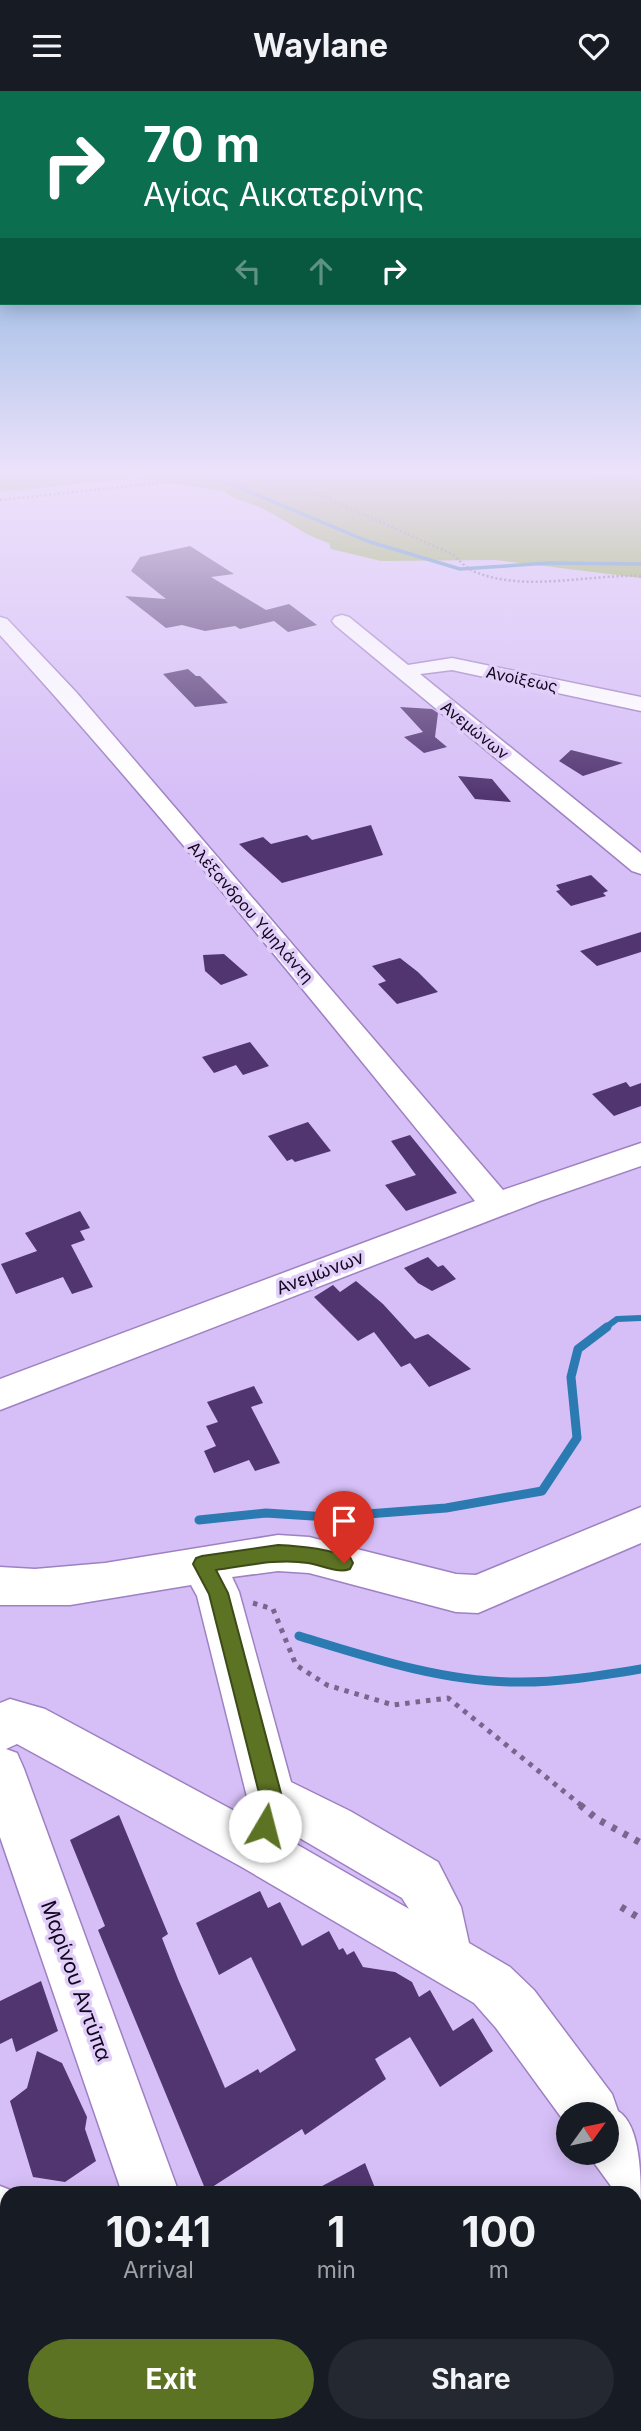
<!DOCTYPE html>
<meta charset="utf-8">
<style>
body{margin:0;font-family:Inter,sans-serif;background:#242831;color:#f1f3f6;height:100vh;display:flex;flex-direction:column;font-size:26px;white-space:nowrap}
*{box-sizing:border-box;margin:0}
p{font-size:23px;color:#9ea1a6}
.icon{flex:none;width:38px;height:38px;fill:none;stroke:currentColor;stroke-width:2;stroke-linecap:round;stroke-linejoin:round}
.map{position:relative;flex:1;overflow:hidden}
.sheet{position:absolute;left:0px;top:2095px;width:642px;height:247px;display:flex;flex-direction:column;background:#171b24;border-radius:21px 21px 0 0;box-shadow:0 4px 18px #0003}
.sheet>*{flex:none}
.guide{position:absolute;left:0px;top:0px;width:642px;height:214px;box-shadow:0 4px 18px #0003;background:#0b6e4f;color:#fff;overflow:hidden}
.needle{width:46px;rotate:57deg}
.buttons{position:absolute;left:556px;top:2011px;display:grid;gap:14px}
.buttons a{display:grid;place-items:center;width:63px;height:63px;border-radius:50%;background:#171b24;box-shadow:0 4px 18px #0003;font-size:35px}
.pin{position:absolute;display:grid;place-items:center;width:60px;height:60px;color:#fff;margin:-72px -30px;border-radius:50% 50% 50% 0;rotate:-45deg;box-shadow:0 0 7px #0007}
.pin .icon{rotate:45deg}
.me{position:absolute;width:77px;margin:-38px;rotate:8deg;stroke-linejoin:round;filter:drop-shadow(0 0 5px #0008)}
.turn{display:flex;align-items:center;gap:24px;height:147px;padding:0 28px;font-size:32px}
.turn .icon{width:91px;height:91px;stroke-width:2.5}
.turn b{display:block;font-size:49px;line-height:60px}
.lanes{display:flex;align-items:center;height:66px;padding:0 28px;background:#0003;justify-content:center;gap:35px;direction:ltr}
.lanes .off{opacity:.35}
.eta{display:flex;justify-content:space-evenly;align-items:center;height:119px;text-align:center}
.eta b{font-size:42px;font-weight:700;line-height:49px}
.button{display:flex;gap:14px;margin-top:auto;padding:14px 28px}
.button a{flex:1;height:80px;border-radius:42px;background:#5d7324;color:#fff;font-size:28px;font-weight:700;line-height:80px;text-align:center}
.button a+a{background:#242831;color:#f1f3f6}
header{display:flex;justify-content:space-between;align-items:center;height:91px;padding:0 28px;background:#171b24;font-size:32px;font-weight:700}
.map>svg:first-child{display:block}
</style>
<header><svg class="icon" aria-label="menu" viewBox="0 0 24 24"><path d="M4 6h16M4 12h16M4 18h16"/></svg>Waylane<svg class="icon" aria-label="heart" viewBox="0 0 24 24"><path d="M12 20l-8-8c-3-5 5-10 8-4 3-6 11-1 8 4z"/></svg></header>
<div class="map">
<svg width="641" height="2340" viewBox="0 0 641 2340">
<rect width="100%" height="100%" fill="#d6bff7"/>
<path fill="#86a634" d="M0,379H641V487L495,469L381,470L331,458L329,452C301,444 281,424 254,414C245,410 230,408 225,400L135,387L0,401Z"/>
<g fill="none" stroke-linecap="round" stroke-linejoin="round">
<path stroke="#2b7ab2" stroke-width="3.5" d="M156,379L212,385L367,450L460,478L549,472L641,473
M215,385L641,387"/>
<path stroke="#2b7ab2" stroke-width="6" d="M605,1237L617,1228L641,1227"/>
<path stroke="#2b7ab2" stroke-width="9" d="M199,1429L266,1422L328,1426L446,1417L542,1400L577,1347L571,1286L578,1258L607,1236
M299,1545C368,1566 440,1590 513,1591C556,1592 599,1585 641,1578"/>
</g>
<path fill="#513571" d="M190,455L234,483L211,486L266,519L289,513L317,534L288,541L274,530L240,538L235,535L205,540L182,534L166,537L125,505L166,508L131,480L140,466Z
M188,578L196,585H200L228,612L195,616L163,583Z
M400,616L432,618L438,622L435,646L447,656L424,662L404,646L423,641Z
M571,659L623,672L583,685L559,670Z
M458,685L492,688L511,711L475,708Z
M371,734L383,764L282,792L239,753L263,746L271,753L307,744L312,749Z
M591,784L608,800L603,802L606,805L571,815L556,800L560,799L556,794Z
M641,841V861L597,875L580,860Z
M224,863L248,884L221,894L205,880L203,864Z
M400,867L418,881L438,901L397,913L378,893L386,890L372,875Z
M250,951L269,975L243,984L236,974L214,982L202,966Z
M626,991L630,996L641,992V1015L614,1025L592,1003Z
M308,1031L331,1060L295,1071L292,1068L287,1070L268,1045Z
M410,1044L457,1102L406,1120L385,1094L416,1084L391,1050Z
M80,1120L90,1137L80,1140L85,1149L71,1154L93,1196L72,1203L63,1186L16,1203L1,1173L37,1160L25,1142Z
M428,1166L438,1176L443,1174L456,1188L432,1200L418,1192L404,1177Z
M356,1190L383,1213L415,1248L428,1243L471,1278L429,1296L410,1272L401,1276L374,1241L358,1250L314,1206L333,1194L340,1201Z
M254,1295L263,1312L251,1316L280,1372L255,1380L249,1369L214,1382L204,1360L216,1355L206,1335L218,1331L207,1311Z
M119,1724L168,1843L162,1847L178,1888L225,1997L258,1978L260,1982L296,1959L251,1866L219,1884L196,1832L260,1800L268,1817L280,1811L302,1855L329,1840L339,1859L343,1857L347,1864L354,1860L363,1876L395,1881L412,1891L419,1906L430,1899L453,1940L473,1927L493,1960L440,1996L410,1946L375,1968L386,1988L305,2044L302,2038L206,2100L98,1839L105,1835L70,1749Z
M41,1890L58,1940L16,1961L12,1947L0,1953V1910Z
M37,1960L62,1972L87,2026L85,2038L96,2070L65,2091L33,2086L10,2010L27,1997Z
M365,2072L377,2102H309L341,2085Z"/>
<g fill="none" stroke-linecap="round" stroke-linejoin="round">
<g stroke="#9e81c3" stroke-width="3">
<path id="minor" d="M342,524L349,526L408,574L452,567L641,606V620L452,579L420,583L641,762V783L632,780L335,534L332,530L335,526Z
M0,526L7,528L76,601L503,1099L641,1052V1075L540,1110L0,1319V1288L475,1110C320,919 165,726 0,544Z
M641,1416V1452L478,1522L456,1521L309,1482L278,1480L232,1486L239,1501L291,1691L350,1720L438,1771L461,1816L469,1852L510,1876L534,1899L612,2003L618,2020C641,2034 641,2087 641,2117L635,2115V2102H616L587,2062H607V2023H569V2037L496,1937L474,1912L240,1775L17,1653L6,1658L17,1662L24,1678L179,2102H122L0,1746V1612L10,1608L45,1618L242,1724L247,1706L197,1505L191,1494L70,1514H0V1476L35,1478L105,1472L278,1444L309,1446L456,1483L476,1484ZM286,1739L402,1807L409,1818L284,1746Z
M0,2095L18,2102H7V2155L0,2153Z
M204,2334H266L268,2340H206Z"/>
</g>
<path stroke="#78668e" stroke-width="2.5" stroke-dasharray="2 2.5" stroke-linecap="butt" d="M262,379L275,395
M333,379H345
M0,409L158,392L202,391L309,399L452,463C459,469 465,476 473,480C523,502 588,483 641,485"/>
<path stroke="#78668e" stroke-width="5" stroke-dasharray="4.5 6" stroke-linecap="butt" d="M253,1512L273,1518L296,1574L327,1594L393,1614L448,1607L582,1715"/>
<path stroke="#78668e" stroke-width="7" stroke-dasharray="5 8" stroke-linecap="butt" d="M580,1714L597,1728L641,1752
M621,1816L641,1828"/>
<use href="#minor" fill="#fff" fill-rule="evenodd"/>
</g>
<linearGradient id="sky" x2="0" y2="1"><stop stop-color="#5c9dd2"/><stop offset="0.54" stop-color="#ede2fb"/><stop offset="1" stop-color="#ede2fb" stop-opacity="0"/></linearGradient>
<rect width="641" height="707" fill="url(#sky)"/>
<path fill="#5d7324" stroke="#3c4b17" stroke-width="2" d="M278,1454C303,1455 327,1458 350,1466L353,1472L350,1478C337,1483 322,1474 308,1472C277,1467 246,1475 216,1479L228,1502L282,1706L272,1743L265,1746L257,1743L254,1735L260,1706L209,1503L193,1473L196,1467L202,1465Z"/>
<g text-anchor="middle" stroke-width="7" stroke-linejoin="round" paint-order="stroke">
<g font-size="16" fill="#12061e" stroke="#e1cffa">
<text transform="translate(522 588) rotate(12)" y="6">Ανοίξεως</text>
<text transform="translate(475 639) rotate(39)" y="6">Ανεμώνων</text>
<text transform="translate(251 821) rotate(49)" y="6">Αλέξανδρου Υψηλάντη</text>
</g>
<g font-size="18" fill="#12061e" stroke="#e1cffa">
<text transform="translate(320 1182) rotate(-21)" y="6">Ανεμώνων</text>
</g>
<g font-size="21" fill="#12061e" stroke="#e1cffa">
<text transform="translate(76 1890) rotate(70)" y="7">Μαρίνου Αντύπα</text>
</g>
</g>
</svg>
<div class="buttons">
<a><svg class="needle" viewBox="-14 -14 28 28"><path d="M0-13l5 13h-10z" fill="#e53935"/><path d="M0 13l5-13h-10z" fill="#9ea1a6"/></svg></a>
</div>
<div class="pin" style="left:344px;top:1472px;background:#d93025"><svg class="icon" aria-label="arrive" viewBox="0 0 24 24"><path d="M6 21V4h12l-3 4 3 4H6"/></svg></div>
<svg class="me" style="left:265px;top:1735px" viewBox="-20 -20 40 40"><circle r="19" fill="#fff"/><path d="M0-13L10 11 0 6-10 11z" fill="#5d7324"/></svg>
<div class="guide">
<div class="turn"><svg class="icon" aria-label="right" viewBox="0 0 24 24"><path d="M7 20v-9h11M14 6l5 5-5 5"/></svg><div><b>70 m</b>Αγίας Αικατερίνης</div></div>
<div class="lanes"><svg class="icon off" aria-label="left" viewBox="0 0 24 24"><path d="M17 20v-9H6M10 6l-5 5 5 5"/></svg><svg class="icon off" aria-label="ahead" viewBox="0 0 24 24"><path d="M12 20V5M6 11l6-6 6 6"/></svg><svg class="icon" aria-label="right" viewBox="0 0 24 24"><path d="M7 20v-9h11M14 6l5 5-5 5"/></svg></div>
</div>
<section class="sheet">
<div class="eta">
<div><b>10:41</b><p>Arrival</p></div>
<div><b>1</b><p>min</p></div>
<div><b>100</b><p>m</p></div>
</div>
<div class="button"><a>Exit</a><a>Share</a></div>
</section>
</div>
